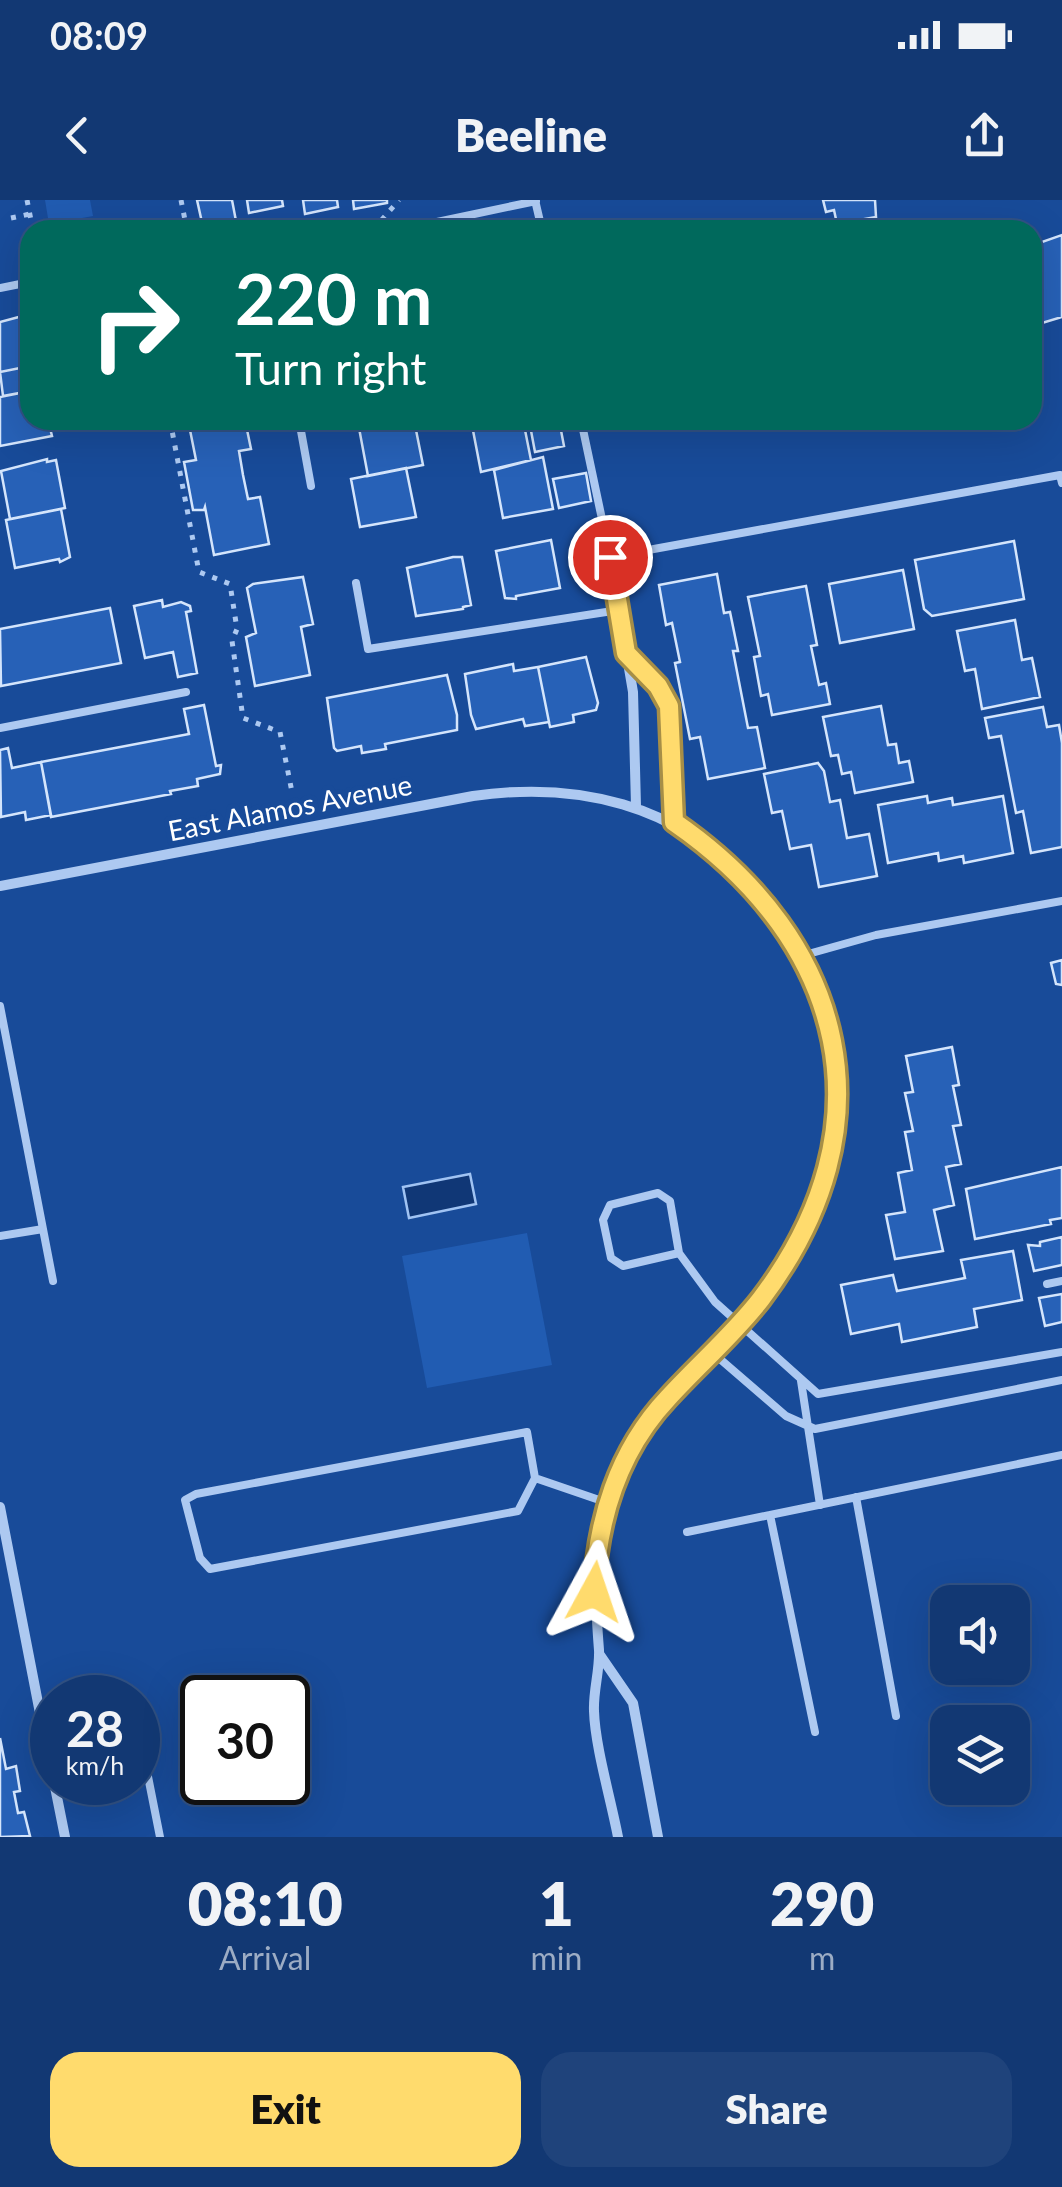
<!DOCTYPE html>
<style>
body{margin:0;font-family:Lato,sans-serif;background:#1f437b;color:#f1f3f6;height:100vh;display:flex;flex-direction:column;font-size:38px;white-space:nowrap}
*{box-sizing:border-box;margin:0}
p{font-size:32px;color:#9cacc4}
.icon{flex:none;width:55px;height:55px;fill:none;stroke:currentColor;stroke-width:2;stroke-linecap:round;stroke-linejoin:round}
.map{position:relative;height:1637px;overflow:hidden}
.details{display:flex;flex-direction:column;background:#123873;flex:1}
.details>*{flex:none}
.banner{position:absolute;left:20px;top:20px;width:1022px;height:210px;border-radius:30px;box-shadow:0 10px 40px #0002,0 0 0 2px #315285;background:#00695c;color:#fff;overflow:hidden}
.tools{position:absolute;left:930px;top:1385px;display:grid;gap:20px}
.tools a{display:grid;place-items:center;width:100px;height:100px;border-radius:20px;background:#123873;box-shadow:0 10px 40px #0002,0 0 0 2px #315285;font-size:50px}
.speed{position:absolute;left:30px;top:1475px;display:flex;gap:20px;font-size:50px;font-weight:700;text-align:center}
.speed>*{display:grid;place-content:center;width:130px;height:130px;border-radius:50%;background:#123873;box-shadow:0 10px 40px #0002,0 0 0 2px #315285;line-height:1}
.speed small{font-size:25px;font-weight:400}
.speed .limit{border:5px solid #111;border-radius:15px;background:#fff;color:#111}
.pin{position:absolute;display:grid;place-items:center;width:85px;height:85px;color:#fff;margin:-42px;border:5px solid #fff;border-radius:50%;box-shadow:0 2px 10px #0007}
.me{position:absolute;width:110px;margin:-55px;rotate:5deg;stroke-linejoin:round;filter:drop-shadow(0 0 8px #0008)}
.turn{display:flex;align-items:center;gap:35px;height:210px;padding:0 50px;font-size:45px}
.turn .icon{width:130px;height:130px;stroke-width:2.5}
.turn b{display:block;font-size:70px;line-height:85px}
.eta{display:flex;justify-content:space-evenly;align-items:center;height:170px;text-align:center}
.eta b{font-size:60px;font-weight:800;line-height:70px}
.primary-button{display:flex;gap:20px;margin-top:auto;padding:20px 50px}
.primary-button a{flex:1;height:115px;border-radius:30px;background:#ffdb6d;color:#111;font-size:40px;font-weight:800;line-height:115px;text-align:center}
.primary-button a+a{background:#1f437b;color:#f1f3f6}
.status{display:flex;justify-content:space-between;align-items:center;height:70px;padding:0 50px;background:#123873;direction:ltr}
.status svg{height:28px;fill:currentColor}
header{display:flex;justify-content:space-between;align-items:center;height:130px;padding:0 50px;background:#123873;font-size:45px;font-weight:800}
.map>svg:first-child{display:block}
</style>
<div class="status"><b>08:09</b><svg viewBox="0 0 49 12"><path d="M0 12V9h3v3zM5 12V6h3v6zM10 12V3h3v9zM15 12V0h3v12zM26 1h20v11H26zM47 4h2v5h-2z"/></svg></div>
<header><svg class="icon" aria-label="back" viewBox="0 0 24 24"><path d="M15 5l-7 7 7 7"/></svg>Beeline<svg class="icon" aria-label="share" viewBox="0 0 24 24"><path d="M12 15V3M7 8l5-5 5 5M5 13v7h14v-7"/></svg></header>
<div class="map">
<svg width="1062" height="1637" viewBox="0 0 1062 1637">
<rect width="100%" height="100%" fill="#184b99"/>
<path fill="#215cb2" d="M45,0H90L93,16L49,24Z
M527,1033L552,1165L427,1188L402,1056Z"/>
<path fill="#103776" stroke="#a0c3f3" stroke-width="2.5" d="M470,974L476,1004L409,1018L403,987Z"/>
<path fill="#2761b7" stroke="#d4e5fc" stroke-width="2.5" d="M197,0H232L236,21L203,27Z
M247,0H282L283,6L249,13Z
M303,0H337L338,7L305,14Z
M353,0H387V3L354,9Z
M823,0H875L876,17L837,24L834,10L826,12Z
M1062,35V117L1032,126V57L1042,55L1039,43Z
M30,114V166L0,172V122Z
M30,166V191L3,196L0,172Z
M30,191V220H48L52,236L0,246V197Z
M188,220H245L251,249L239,251L243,275L248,299L260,297L269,344L214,355L205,307L204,310H193L184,262L196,260Z
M399,220H414L423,265L368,276L359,228Z
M471,220H523L531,260L481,272Z
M529,220H559L564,246L535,252Z
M543,257L553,309L503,318L494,270Z
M47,259V262L56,260L65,308L10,319L1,271Z
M406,268L416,317L360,327L351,279Z
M586,273L591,301L559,308L553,279Z
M61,309L70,357L60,362L59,359L15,368L6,320Z
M551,340L560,388L516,396V399L505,398L496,351Z
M1014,341L1024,399L932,416L924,409L915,360Z
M453,357H462L471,405L463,407V409L416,416L407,368Z
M903,370L914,429L840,443L829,384Z
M717,374L724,413L730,412L738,451H733L748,528L757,527L765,568L708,579L700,537L690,539L675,463L680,462L672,423L666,425L659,385Z
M303,377L313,424L301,427L310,475L255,486L246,437L256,433L247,388L253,384Z
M806,386L817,445L811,446L819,485L826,483L830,504L772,515L768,494L761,496L754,457L760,456L748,397Z
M162,400L163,407L181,402L190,406L191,411L186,412L197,473L178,477L173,452L145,458L134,406Z
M110,408L121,463L1,486L0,429Z
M1015,420L1022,460L1032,458L1040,497L982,509L975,469L965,471L957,431Z
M586,457L598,503L596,510L573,515L574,522L550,527L538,467Z
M513,464L514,471L538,467L549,522L525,526L523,519L476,529L471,515L465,474Z
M447,475L457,515V530L385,544L386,549L362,553L361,546L337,551L334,548L327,498Z
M204,505L216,566L221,565L220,574L197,579L198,586L170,591L171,594L51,617L41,562L189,534L184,509Z
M881,506L888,545L896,544L899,563L909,561L913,582L855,593L851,572L842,574L838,555L831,556L823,517Z
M1043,507L1047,527L1059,525L1062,543V647L1031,653L1023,611L1016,613L1001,536L989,538L985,518Z
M8,548L12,568L41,562L51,615L26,620L25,612L1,617L0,550Z
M818,563L824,571L830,602L840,600L847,638L869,634L877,676L819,687L811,645L790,649L782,611L772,613L764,574Z
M927,596L928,603L952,598L953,605L1003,596L1013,653L964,663L963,656L939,661L938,653L888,663L878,605Z
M1062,760V785L1056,784L1051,763Z
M952,847L959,885L953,886L961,925L953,926L961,964L946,967L954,1005L934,1010L943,1051L895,1059L886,1015L905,1012L898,973L912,970L905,932L913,931L905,893L913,892L906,856Z
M1062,967V1018L1050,1020L1051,1024L975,1039L966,989Z
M1062,1037V1065L1034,1071L1028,1045L1040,1046V1042Z
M1013,1051L1022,1100L974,1109L977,1127L902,1142L899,1124L851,1134L841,1085L893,1075L897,1091L965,1078L961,1060Z
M1062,1094V1122L1045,1126L1039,1098Z
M0,1538L6,1569L16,1566L20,1591L14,1592L18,1613L24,1612L30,1636L0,1637Z"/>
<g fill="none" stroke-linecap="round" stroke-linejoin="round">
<path stroke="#adc9f1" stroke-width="5" stroke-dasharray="5 8" stroke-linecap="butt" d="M27,0L33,30
M181,0L187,30
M11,18L30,14
M373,30L399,0
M170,220L199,372L230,384L237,429L232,441L243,518L280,532L292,592"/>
<path stroke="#adc9f1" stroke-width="8" d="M535,0L542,30
M307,30H310
M399,30L536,1
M0,88L30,82
M299,220L311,286
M581,220L610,357L1060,275L1062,283
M356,383L368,449L619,410
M0,528L186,492
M801,756L876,735L1062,701
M0,806L53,1081
M0,1036L43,1029
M679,1053L670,1001L658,993L610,1005L603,1020L611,1058L623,1066L679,1053L715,1102L818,1194L1062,1152
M1047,1084L1062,1081
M713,1153L786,1216L815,1229L1062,1180
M801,1181L820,1305
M535,1278L527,1232L196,1294L185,1300L200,1358L210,1369L518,1311L535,1278L608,1303
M856,1297L896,1516
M770,1315L815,1532
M687,1332L1062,1255
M138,1526L160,1637"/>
<path stroke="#adc9f1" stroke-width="10" d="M610,357L633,492L636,606
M627,454L658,486L669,507L674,623
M0,686L473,596C577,581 677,604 748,684C862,813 867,970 757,1103C703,1169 636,1217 608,1301C592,1351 595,1399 599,1450C600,1470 593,1491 594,1511C595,1546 611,1600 618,1637
M0,1307L52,1575
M600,1455L633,1503L658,1637
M54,1582L65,1637"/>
</g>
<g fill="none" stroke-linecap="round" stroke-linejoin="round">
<g stroke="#a68e47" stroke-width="25">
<path id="route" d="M594,1392C597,1321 618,1251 668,1198C698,1165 733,1135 761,1099C892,926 848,742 674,622L669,506L658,486L626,453L610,357"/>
</g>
<use href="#route" stroke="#ffdb6d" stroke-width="18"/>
</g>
<g text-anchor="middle" stroke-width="10" stroke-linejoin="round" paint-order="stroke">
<g font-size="28" fill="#fff" stroke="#184b99">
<text transform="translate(290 608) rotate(-11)" y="10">East Alamos Avenue</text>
</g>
</g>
</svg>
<div class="tools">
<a><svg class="icon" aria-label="sound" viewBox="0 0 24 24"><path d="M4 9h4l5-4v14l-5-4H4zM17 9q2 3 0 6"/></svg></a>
<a><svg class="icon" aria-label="layers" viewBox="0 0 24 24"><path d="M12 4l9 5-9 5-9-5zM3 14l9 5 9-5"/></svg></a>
</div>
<div class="speed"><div>28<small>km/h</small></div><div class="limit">30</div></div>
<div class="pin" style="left:610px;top:357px;background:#d93025"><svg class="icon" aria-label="arrive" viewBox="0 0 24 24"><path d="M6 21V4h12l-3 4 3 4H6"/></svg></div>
<svg class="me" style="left:594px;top:1392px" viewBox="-20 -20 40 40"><path d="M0-17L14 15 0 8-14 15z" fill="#ffdb6d" stroke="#fff" stroke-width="4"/></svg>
<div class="banner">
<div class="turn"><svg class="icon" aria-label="right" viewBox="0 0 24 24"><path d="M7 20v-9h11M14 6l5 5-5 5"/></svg><div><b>220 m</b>Turn right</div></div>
</div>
</div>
<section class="details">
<div class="eta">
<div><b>08:10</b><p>Arrival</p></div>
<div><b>1</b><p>min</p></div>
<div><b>290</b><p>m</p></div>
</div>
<div class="primary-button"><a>Exit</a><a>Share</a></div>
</section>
